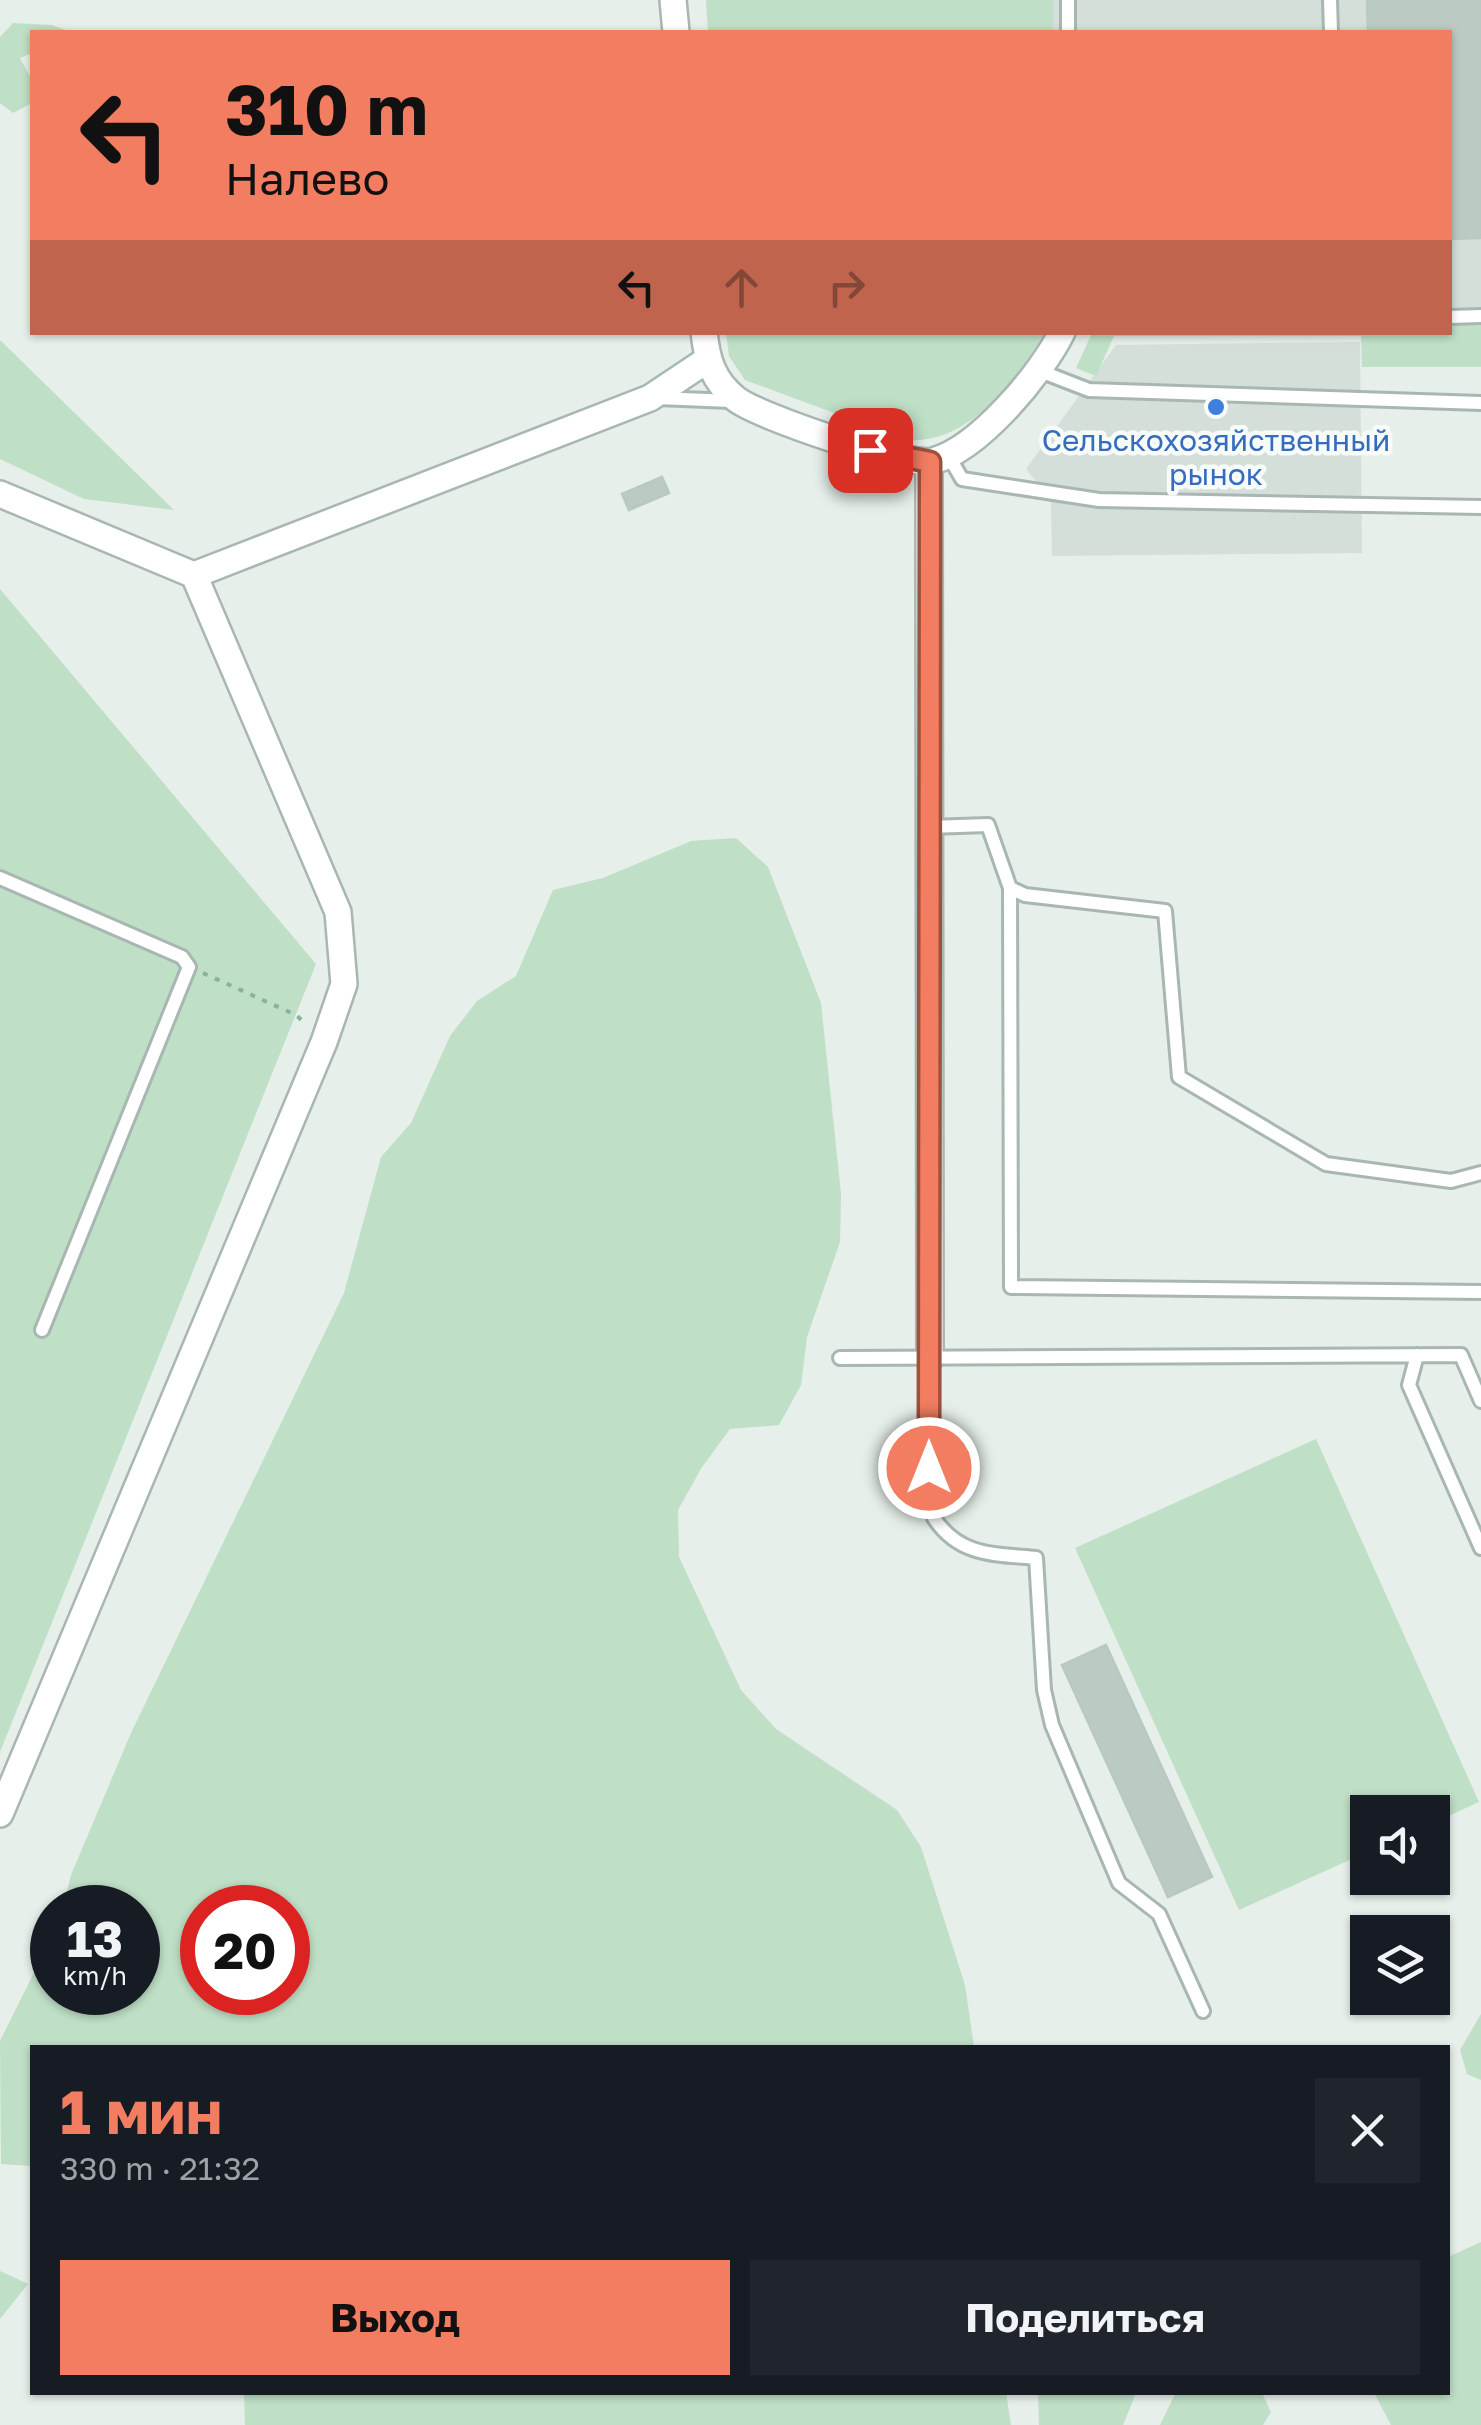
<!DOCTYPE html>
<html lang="ru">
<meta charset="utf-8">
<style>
body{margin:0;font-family:"Golos Text",sans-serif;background:#20242c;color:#f1f3f6;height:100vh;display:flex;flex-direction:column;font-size:38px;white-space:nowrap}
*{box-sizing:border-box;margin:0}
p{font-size:32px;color:#9ea1a6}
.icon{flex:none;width:55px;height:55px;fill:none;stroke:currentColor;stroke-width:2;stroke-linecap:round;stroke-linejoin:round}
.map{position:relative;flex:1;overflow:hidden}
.details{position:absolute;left:30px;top:2045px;width:1420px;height:350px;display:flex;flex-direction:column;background:#171b24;border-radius:0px;box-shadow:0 2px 8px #0004}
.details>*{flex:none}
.guide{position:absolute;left:30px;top:30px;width:1422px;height:305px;border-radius:0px;box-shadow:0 2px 8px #0004;background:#f27d61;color:#111;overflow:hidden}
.tools{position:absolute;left:1350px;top:1795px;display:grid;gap:20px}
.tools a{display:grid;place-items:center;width:100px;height:100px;border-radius:0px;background:#171b24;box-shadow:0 2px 8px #0004;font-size:50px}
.speed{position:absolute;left:30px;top:1885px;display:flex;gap:20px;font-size:50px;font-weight:700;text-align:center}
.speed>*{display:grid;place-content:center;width:130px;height:130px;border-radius:50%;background:#171b24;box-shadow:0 2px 8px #0004;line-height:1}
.speed small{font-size:25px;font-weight:400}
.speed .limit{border:15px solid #d22;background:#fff;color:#111}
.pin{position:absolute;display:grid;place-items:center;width:85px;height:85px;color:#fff;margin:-42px;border-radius:20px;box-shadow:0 5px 15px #0006}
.me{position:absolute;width:110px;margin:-55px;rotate:0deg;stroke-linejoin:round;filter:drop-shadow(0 0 8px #0008)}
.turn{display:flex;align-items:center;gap:35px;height:210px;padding:0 30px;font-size:45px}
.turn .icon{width:130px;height:130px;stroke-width:2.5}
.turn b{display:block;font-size:70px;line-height:85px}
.lanes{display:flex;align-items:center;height:95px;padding:0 30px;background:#0003;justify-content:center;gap:50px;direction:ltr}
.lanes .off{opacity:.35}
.round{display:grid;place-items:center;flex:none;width:105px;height:105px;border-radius:0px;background:#20242c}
.headline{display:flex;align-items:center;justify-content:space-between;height:170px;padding:0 30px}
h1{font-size:60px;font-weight:700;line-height:75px;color:#f27d61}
.action{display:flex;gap:20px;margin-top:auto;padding:20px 30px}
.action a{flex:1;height:115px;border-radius:0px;background:#f27d61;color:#111;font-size:40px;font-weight:700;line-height:115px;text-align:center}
.action a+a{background:#20242c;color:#f1f3f6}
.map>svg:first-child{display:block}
</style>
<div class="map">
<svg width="1481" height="2425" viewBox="0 0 1481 2425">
<rect width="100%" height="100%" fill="#e6efea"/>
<path fill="#d4dfd9" d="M1053,0H1481V324L1450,325V32H1053Z
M1360,342L1362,553L1052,556L1051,500L1026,469L1116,345Z"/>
<path fill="#bfdfc6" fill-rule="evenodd" d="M706,0H1053V32H708Z
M13,23L52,25L72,32H32V53L20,58L32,80V103L13,113L0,103V37Z
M1481,324V367H1362L1361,336H1114L1096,376L1076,368L1092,333L1450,332V325Z
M726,333V332L1045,333C1014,381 970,444 907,440L745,380L729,356Z
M0,340L174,510L84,499L0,459Z
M0,589L316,964L0,1752Z
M736,838L768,867L821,1003L841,1194L840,1242L807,1337L801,1385L779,1425L730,1429L702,1467L678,1510L679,1557L741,1690L776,1729L897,1810L921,1847L965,1985L974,2047L32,2048V2166L1,2164L0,2041L52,1936V1992H138V1908L63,1907L71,1875L131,1733L344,1293L381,1157L411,1123L450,1036L477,1001L516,976L553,890L603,878L691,841ZM202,1908H288V1992H202Z
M1316,1439L1479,1802L1433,1823L1432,1812H1368L1367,1852L1239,1910L1075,1548Z
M1481,2014V2080L1467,2074L1460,2050Z
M1481,2242V2425H1391L1374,2393L1448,2392V2257Z
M0,2271L28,2284L0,2319Z
M1006,2392L1011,2425H245L244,2393Z
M1176,2392L1262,2393L1271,2412L1263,2425H1160Z
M1038,2393V2392L1136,2393L1123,2425H1039Z"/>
<path fill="#bbcac3" stroke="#b8c9c1" stroke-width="2.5" d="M1367,0H1481V238L1450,239V32H1368Z
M662,477L669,493L629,510L622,494Z
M1106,1645L1212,1877L1168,1897L1062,1665Z"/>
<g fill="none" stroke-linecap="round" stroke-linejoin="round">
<g stroke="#a8b7b1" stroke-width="18">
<path id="lane" d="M1068,0V32
M1330,0L1331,32
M1450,317L1481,316
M1040,371L1089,390L1481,403
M657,398L732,401
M948,455L962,479L1099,500L1481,507
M929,827L988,825L1010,888L1025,895L1165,911L1179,1077L1326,1164L1451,1181L1481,1173
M0,878L182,957L189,967L42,1330
M1010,888L1011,1287L1481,1292
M1417,1355L1409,1385L1481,1548
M840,1358L1461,1355L1481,1401
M930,1358L934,1518C959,1556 993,1554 1036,1558L1044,1690L1052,1725L1119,1883L1159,1914L1203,2011"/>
</g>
<g stroke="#a8b7b1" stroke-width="30">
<path id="street" d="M673,0L676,32
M704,332C707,360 713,381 736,399C759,417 907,467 933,461C979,449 1042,373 1062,332
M929,462L930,1358
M0,494L194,575L338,912L344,984L324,1042L0,1814
M194,575L650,398L707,360"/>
</g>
<path stroke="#86b2a2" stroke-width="4" stroke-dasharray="5 8" stroke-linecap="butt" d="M203,973L296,1015L306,1024"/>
<use href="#lane" stroke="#fff" stroke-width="12"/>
<use href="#street" stroke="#fff" stroke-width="25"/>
</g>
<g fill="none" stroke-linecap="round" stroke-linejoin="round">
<g stroke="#9d513f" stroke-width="25">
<path id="route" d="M870,450L930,462L929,1468"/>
</g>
<use href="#route" stroke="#f27d61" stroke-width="18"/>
</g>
<circle fill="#3f7fe0" stroke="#f7fbf9" stroke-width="4" cx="1216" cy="407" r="10"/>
<g text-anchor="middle" stroke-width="9" stroke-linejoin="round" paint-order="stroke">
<g font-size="30" fill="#366cbe" stroke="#f7fbf9">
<text x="1216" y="451">Сельскохозяйственный<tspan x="1216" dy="34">рынок</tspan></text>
</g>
</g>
</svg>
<div class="tools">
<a><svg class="icon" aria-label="sound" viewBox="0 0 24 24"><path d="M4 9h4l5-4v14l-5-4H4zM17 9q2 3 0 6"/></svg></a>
<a><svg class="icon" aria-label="layers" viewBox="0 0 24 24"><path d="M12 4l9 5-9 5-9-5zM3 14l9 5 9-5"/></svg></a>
</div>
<div class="speed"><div>13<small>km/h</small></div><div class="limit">20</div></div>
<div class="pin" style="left:870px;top:450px;background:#d93025"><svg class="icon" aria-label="arrive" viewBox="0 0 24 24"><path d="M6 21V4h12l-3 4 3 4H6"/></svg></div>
<svg class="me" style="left:929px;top:1468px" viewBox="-20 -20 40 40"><circle r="17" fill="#f27d61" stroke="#fff" stroke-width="3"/><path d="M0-11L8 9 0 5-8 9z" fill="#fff"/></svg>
<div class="guide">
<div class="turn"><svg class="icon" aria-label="left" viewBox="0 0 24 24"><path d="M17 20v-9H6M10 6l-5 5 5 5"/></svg><div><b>310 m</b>Налево</div></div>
<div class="lanes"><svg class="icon" aria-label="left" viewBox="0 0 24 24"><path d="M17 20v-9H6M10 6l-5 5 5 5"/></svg><svg class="icon off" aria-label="ahead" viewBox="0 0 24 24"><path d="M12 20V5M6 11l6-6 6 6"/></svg><svg class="icon off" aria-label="right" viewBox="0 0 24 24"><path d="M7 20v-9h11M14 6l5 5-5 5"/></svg></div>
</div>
<section class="details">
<div class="headline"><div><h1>1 мин</h1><p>330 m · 21:32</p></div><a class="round"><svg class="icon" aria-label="close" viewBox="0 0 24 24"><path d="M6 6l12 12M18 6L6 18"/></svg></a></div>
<div class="action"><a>Выход</a><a>Поделиться</a></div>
</section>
</div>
